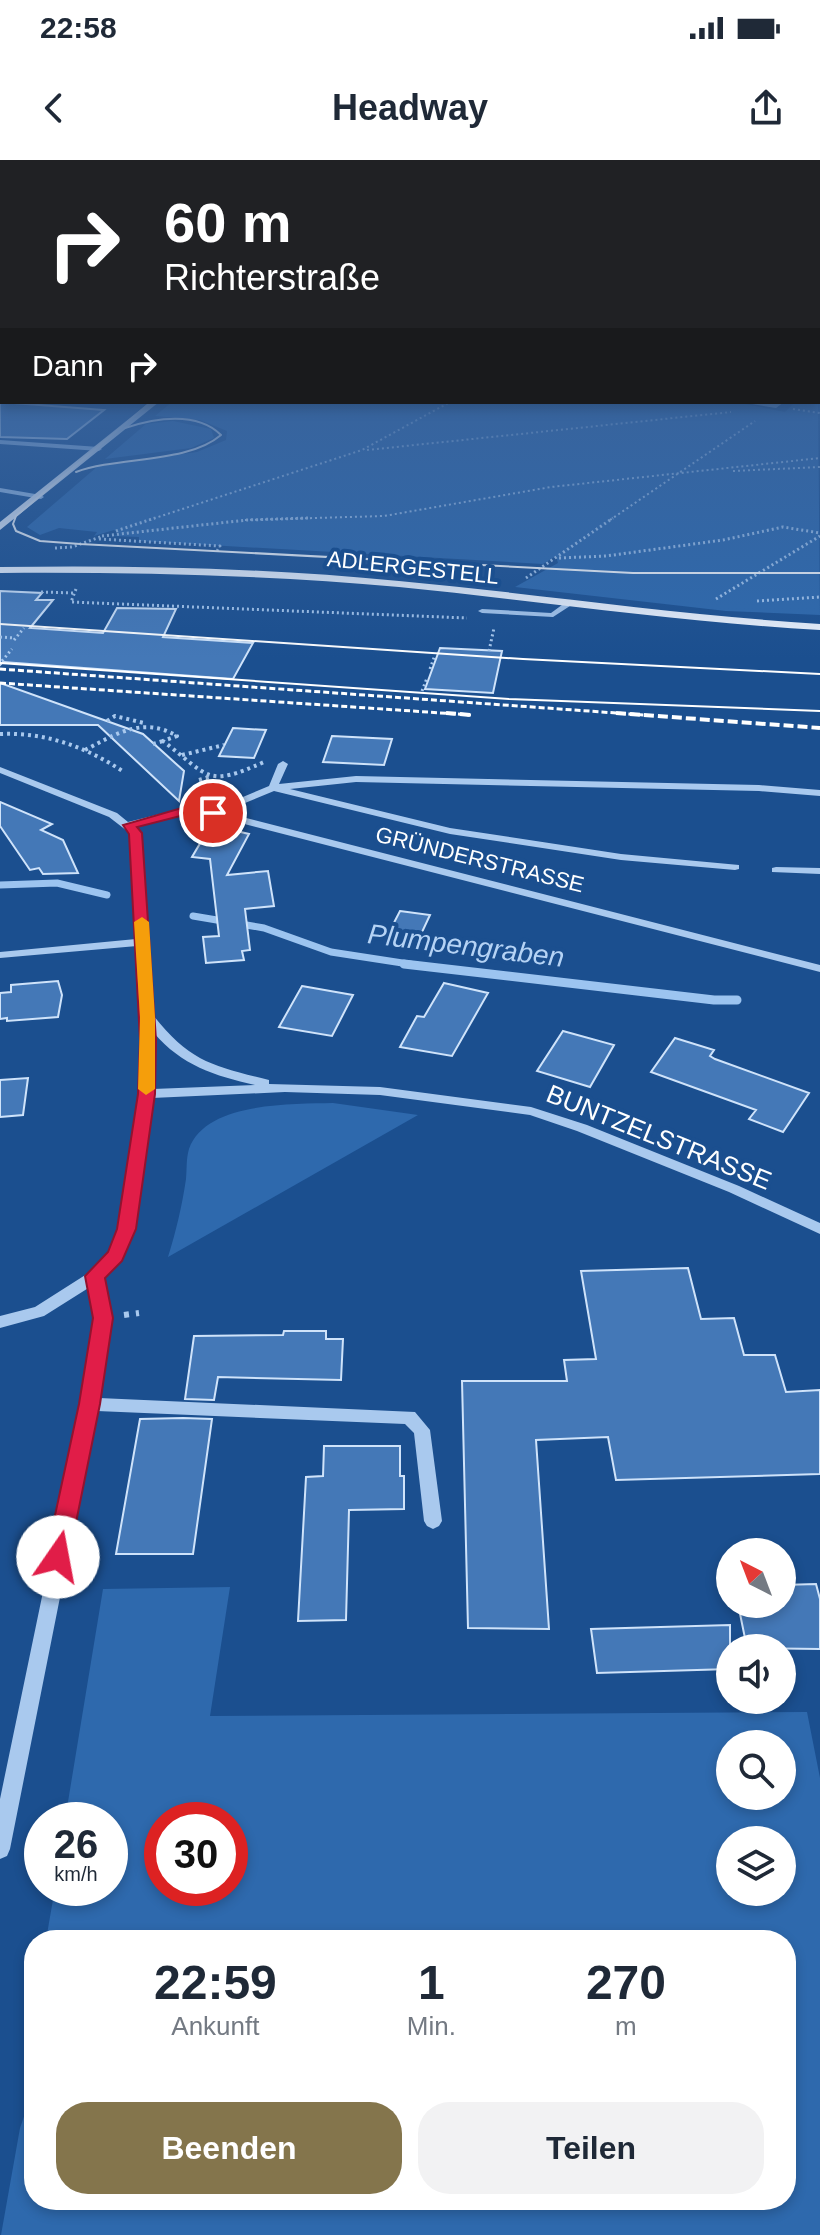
<!DOCTYPE html>
<html lang="de">
<meta charset="utf-8">
<style>
body{margin:0;font-family:Helvetica,sans-serif;background:#f2f2f3;color:#1f2937;height:100vh;display:flex;flex-direction:column;font-size:30px;white-space:nowrap}
*{box-sizing:border-box;margin:0}
p{font-size:26px;color:#747a83}
.icon{flex:none;width:44px;height:44px;fill:none;stroke:currentColor;stroke-width:2;stroke-linecap:round;stroke-linejoin:round}
.map{position:relative;flex:1;overflow:hidden}
.drawer{position:absolute;left:24px;top:1770px;width:772px;height:280px;display:flex;flex-direction:column;background:#fff;border-radius:32px;box-shadow:0 4px 12px #0003}
.drawer>*{flex:none}
.hud{position:absolute;left:0px;top:0px;width:820px;height:244px;box-shadow:0 4px 12px #0003;background:#202124;color:#fff;overflow:hidden}
.needle{width:52px;rotate:318deg}
.tools{position:absolute;left:716px;top:1378px;display:grid;gap:16px}
.tools a{display:grid;place-items:center;width:80px;height:80px;border-radius:50%;background:#fff;box-shadow:0 4px 12px #0003;font-size:40px}
.speed{position:absolute;left:24px;top:1642px;display:flex;gap:16px;font-size:40px;font-weight:700;text-align:center}
.speed>*{display:grid;place-content:center;width:104px;height:104px;border-radius:50%;background:#fff;box-shadow:0 4px 12px #0003;line-height:1}
.speed small{font-size:20px;font-weight:400}
.speed .limit{border:12px solid #d22;background:#fff;color:#111}
.pin{position:absolute;display:grid;place-items:center;width:68px;height:68px;color:#fff;margin:-34px;border:4px solid #fff;border-radius:50%;box-shadow:0 2px 8px #0007}
.me{position:absolute;width:88px;margin:-44px;rotate:12deg;stroke-linejoin:round;filter:drop-shadow(0 0 6px #0008)}
.turn{display:flex;align-items:center;gap:28px;height:168px;padding:0 32px;font-size:36px}
.turn .icon{width:104px;height:104px;stroke-width:2.5}
.turn b{display:block;font-size:56px;line-height:68px}
.then{display:flex;align-items:center;height:76px;padding:0 32px;background:#0003;gap:16px;font-size:30px}
.eta{display:flex;justify-content:space-evenly;align-items:center;height:136px;text-align:center}
.eta b{font-size:48px;font-weight:600;line-height:56px}
.button{display:flex;gap:16px;margin-top:auto;padding:16px 32px}
.button a{flex:1;height:92px;border-radius:32px;background:#84754c;color:#fff;font-size:32px;font-weight:600;line-height:92px;text-align:center}
.button a+a{background:#f2f2f3;color:#1f2937}
.status{display:flex;justify-content:space-between;align-items:center;height:56px;padding:0 40px;background:#fff;direction:ltr}
.status svg{height:22px;fill:currentColor}
header{display:flex;justify-content:space-between;align-items:center;height:104px;padding:0 32px;background:#fff;font-size:36px;font-weight:600}
.map>svg:first-child{display:block}
</style>
<div class="status"><b>22:58</b><svg viewBox="0 0 49 12"><path d="M0 12V9h3v3zM5 12V6h3v6zM10 12V3h3v9zM15 12V0h3v12zM26 1h20v11H26zM47 4h2v5h-2z"/></svg></div>
<header><svg class="icon" aria-label="back" viewBox="0 0 24 24"><path d="M15 5l-7 7 7 7"/></svg>Headway<svg class="icon" aria-label="share" viewBox="0 0 24 24"><path d="M12 15V3M7 8l5-5 5 5M5 13v7h14v-7"/></svg></header>
<div class="map">
<svg width="820" height="2075" viewBox="0 0 820 2075">
<rect width="100%" height="100%" fill="#1b4f8f"/>
<path fill="#2e69ad" fill-rule="evenodd" d="M818,233L820,455L726,451L515,427L558,403L556,396L543,404L139,381V377L113,376L120,374L114,370L94,376L97,372L59,368L40,375L27,367L98,306L197,292L226,280L227,271L200,260L155,256L172,242H735L785,252L795,242H818Z
M173,261L211,269L214,278L191,288L105,299L146,264Z
M333,943L418,955L168,1097C176,1071 182,1046 186,1019C187,1009 186,999 189,989C205,942 291,944 333,943Z
M230,1427L210,1556L807,1552L820,1618V2075H1L20,1968L34,1928V2040H786V1780H46L55,1728H110V1660H65L103,1429ZM782,1584V1636H730V1584ZM230,1660V1728H162V1660ZM730,1680H782V1732H730Z"/>
<g fill="none" stroke-linecap="round" stroke-linejoin="round">
<path stroke="#9cc4f0" stroke-width="7" d="M0,725L57,723L107,735
M193,756L264,768L331,792L422,806"/>
<path stroke="#9cc4f0" stroke-width="9" d="M404,804L714,840H737"/>
</g>
<path fill="#4478b7" stroke="#cfe3fa" stroke-width="2" d="M0,242L104,250L67,279L0,277Z
M0,431L42,433L36,440H53L30,468L103,473L117,448L176,449L163,477L253,483L233,519L3,502L0,505Z
M440,488L502,491L493,533L425,529Z
M0,523L143,574L184,611L179,641L98,565H0Z
M233,568L266,570L254,598L219,596Z
M332,576L392,579L384,605L323,602Z
M0,642L52,664L41,670L63,680L78,713L43,714L39,708L30,710L0,666Z
M211,665L249,674L227,715L268,711L274,746L245,749L250,790L242,791L244,800L206,803L203,777L219,776L210,699L192,697Z
M400,751L430,755L416,785L385,780Z
M58,821L62,835L58,857L7,861V858L0,859V833L11,832V825Z
M444,823L488,833L452,896L400,887L417,856L424,857Z
M302,826L353,835L332,876L279,867Z
M563,871L614,885L590,927L537,911Z
M675,878L714,890L710,896L715,899L809,933L783,972L749,959L756,950L651,912Z
M28,918L23,955L0,957V920Z
M688,1108L701,1159L734,1158L744,1195H775L786,1232L820,1230V1314L616,1320L608,1277L536,1280L549,1469L468,1468L462,1221H567L564,1200L596,1199L581,1111Z
M284,1171H326V1179H343L341,1220L218,1217L214,1240L185,1239L194,1176L283,1175Z
M183,1258L212,1259L193,1394H116L140,1259Z
M324,1286H400V1316H404V1349L349,1350L346,1460L298,1461L306,1317L323,1316Z
M816,1424L820,1439V1489L747,1488L738,1444H782V1425Z
M730,1465V1509L597,1513L591,1469Z"/>
<g fill="none" stroke-linecap="round" stroke-linejoin="round">
<path stroke="#a9c9ee" stroke-width="2" stroke-dasharray="2 3" stroke-linecap="butt" d="M793,249L820,253
M367,290L731,252
M733,311L820,307
M149,360L362,290L450,242
M245,360L384,356L551,327L820,298
M610,360L755,261"/>
<path stroke="#a9c9ee" stroke-width="3" stroke-dasharray="2 3" stroke-linecap="butt" d="M116,371L155,358
M102,376L247,360L308,358
M99,379L220,386L216,393
M55,388L72,387L103,376
M559,398L606,396L723,380L783,367L820,373
M526,418L613,358
M76,429L71,442L467,458
M41,432L74,433
M716,439L820,376
M757,441L820,437
M0,477L14,478
M14,480L24,468
M489,491L494,468
M2,501L12,489
M430,509L435,495
M422,531L427,518"/>
<path stroke="#a9c9ee" stroke-width="4" stroke-dasharray="3 4" stroke-linecap="butt" d="M107,561L115,556L144,563
M0,574C46,572 86,587 124,612
M153,584L163,581
M85,590C116,574 143,556 177,576L163,581C210,617 206,628 264,602
M182,595L224,585
M199,620L209,617"/>
<path stroke="#a9c9ee" stroke-width="6" stroke-dasharray="5 7" stroke-linecap="butt" d="M124,1155L139,1153"/>
<path fill="#a9c9ee" fill-rule="evenodd" d="M820,210V214L818,215V211Z
M0,214H2V218H0Z
M740,242L775,244L784,242L776,248Z
M0,280L99,287L102,289L99,291L0,284Z
M0,328L41,335L44,337L41,339L0,332Z
M566,442L573,444L553,457L482,453L478,451L482,449L551,453Z
M283,601L288,604L279,624L356,616L759,625L820,630V636L759,631L356,622L290,629L450,668L621,694L739,705V709L735,710L621,700L450,674L274,631L223,652L820,805V812L213,656L192,652L134,667L141,673L153,855C190,902 213,906 269,920V924L380,927L531,947L587,965L739,1026L820,1063V1074L729,1032L577,971L530,955L380,935L285,932L152,938L133,1069L121,1100L103,1118L111,1158L99,1238L415,1252L430,1270L442,1361L439,1366L433,1369L427,1366L424,1361L414,1273L405,1264L97,1251L10,1689L7,1696L0,1699V1639L82,1244L95,1158L90,1127L44,1156L0,1168V1156L35,1147L90,1112L110,1093L119,1069L140,934L142,880L137,786L0,798V792L136,779L131,674L109,657L0,613V607L117,653L128,662L192,646L212,650L269,626L278,604ZM154,873C181,905 215,916 255,925L153,929Z
M776,707L820,708V714L772,712V708Z"/>
<path fill="#f0f6ff" fill-rule="evenodd" d="M150,242H159L0,370V362Z
M0,407C133,405 266,408 399,421C539,434 679,455 820,464V470C679,462 539,441 399,427C266,415 133,412 0,413Z"/>
<path stroke="#fff" stroke-width="2" d="M151,242L16,356L13,364L16,371L40,381L80,384L633,413H820
M76,312C119,296 187,304 221,275C197,251 155,258 125,268
M0,464L523,499L820,514
M0,503L509,539L820,551"/>
<path stroke="#fff" stroke-width="3" stroke-dasharray="6 3" stroke-linecap="butt" d="M0,509L644,555
M0,523L471,555"/>
<path stroke="#fff" stroke-width="4" stroke-dasharray="10 4" stroke-linecap="butt" d="M446,553L471,555
M616,553L820,568"/>
</g>
<linearGradient id="sky" x2="0" y2="1"><stop stop-color="#0f2b4f"/><stop offset="0.42" stop-color="#39639b"/><stop offset="1" stop-color="#39639b" stop-opacity="0"/></linearGradient>
<rect width="820" height="498" fill="url(#sky)"/>
<path fill="#e11d48" stroke="#92132f" stroke-width="2" d="M192,645L219,653L213,657L192,653L137,667L142,673L156,880L155,934L136,1069L122,1101L105,1118L113,1158L100,1244L69,1397L66,1404L58,1407L49,1404L46,1397L79,1244L93,1158L85,1116L108,1092L117,1069L138,934L140,880L129,674L123,665Z"/>
<path fill="#f59e0b" d="M142,757L149,762L155,857V929L146,935L138,929L140,857L134,762Z"/>
<g text-anchor="middle" stroke-width="8" stroke-linejoin="round" paint-order="stroke">
<g font-size="22" fill="#fff" stroke="#1b4f8f">
<text transform="translate(413 407) rotate(6)" y="8">ADLERGESTELL</text>
<text transform="translate(480 699) rotate(14)" y="8">GRÜNDERSTRASSE</text>
</g>
<g font-size="26" fill="#fff" stroke="#1b4f8f">
<text transform="translate(659 977) rotate(22)" y="9">BUNTZELSTRASSE</text>
</g>
<g font-size="28" font-style="italic" fill="#b5d3f5" stroke="#1b4f8f">
<text transform="translate(466 785) rotate(7)" y="10">Plumpengraben</text>
</g>
</g>
</svg>
<div class="tools">
<a><svg class="needle" viewBox="-14 -14 28 28"><path d="M0-13l5 13h-10z" fill="#e53935"/><path d="M0 13l5-13h-10z" fill="#747a83"/></svg></a>
<a><svg class="icon" aria-label="sound" viewBox="0 0 24 24"><path d="M4 9h4l5-4v14l-5-4H4zM17 9q2 3 0 6"/></svg></a>
<a><svg class="icon" aria-label="search" viewBox="0 0 24 24"><circle cx="10" cy="10" r="6"/><path d="M15 15l6 6"/></svg></a>
<a><svg class="icon" aria-label="layers" viewBox="0 0 24 24"><path d="M12 4l9 5-9 5-9-5zM3 14l9 5 9-5"/></svg></a>
</div>
<div class="speed"><div>26<small>km/h</small></div><div class="limit">30</div></div>
<div class="pin" style="left:213px;top:653px;background:#d93025"><svg class="icon" aria-label="arrive" viewBox="0 0 24 24"><path d="M6 21V4h12l-3 4 3 4H6"/></svg></div>
<svg class="me" style="left:58px;top:1397px" viewBox="-20 -20 40 40"><circle r="19" fill="#fff"/><path d="M0-13L10 11 0 6-10 11z" fill="#e11d48"/></svg>
<div class="hud">
<div class="turn"><svg class="icon" aria-label="right" viewBox="0 0 24 24"><path d="M7 20v-9h11M14 6l5 5-5 5"/></svg><div><b>60 m</b>Richterstraße</div></div>
<div class="then">Dann<svg class="icon" aria-label="right" viewBox="0 0 24 24"><path d="M7 20v-9h11M14 6l5 5-5 5"/></svg></div>
</div>
<section class="drawer">
<div class="eta">
<div><b>22:59</b><p>Ankunft</p></div>
<div><b>1</b><p>Min.</p></div>
<div><b>270</b><p>m</p></div>
</div>
<div class="button"><a>Beenden</a><a>Teilen</a></div>
</section>
</div>
